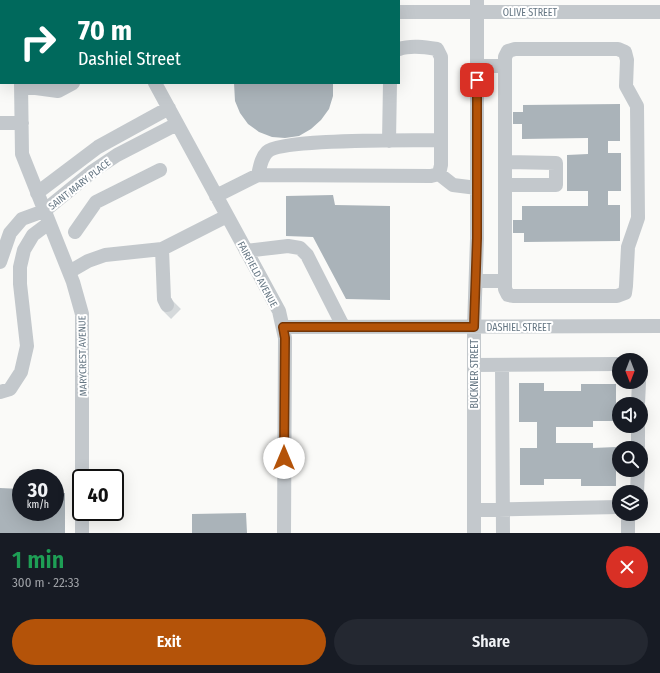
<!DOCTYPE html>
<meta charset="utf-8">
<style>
body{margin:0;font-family:"Fira Sans Condensed",sans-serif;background:#242831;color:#f1f3f6;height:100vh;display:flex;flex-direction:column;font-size:15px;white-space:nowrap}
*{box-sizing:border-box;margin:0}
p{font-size:13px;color:#9ea1a6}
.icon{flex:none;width:22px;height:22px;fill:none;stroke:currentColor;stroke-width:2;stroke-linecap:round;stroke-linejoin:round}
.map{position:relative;height:533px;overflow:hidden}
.details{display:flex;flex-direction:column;background:#171b24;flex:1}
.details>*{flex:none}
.guide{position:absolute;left:0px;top:0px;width:400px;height:84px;box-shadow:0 4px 16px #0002;background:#00695c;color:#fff;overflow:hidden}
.needle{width:26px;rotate:180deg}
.buttons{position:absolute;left:612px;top:353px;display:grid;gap:8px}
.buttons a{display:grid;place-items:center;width:36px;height:36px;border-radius:50%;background:#171b24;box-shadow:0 4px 16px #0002;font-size:20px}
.speed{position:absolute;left:12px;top:469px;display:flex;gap:8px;font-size:20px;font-weight:700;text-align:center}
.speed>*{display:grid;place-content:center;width:52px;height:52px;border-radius:50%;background:#171b24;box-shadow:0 4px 16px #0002;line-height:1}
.speed small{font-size:10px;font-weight:400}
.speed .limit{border:2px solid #111;border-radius:6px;background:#fff;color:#111}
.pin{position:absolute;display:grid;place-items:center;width:34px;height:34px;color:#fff;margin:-17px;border-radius:8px;box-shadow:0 2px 6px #0006}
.me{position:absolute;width:44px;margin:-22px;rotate:0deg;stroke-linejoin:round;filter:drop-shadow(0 0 3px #0008)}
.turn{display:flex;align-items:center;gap:14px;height:84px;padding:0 12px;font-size:18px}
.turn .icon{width:52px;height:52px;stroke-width:2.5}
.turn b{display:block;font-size:28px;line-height:34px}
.round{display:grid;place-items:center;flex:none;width:42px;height:42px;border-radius:21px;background:#242831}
.head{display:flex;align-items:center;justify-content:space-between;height:68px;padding:0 12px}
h1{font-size:24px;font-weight:600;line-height:30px;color:#1e9e55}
.action{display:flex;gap:8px;margin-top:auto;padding:8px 12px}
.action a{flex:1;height:46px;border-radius:24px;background:#b45309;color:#fff;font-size:16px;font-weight:600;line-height:46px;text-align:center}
.action a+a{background:#242831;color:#f1f3f6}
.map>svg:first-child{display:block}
</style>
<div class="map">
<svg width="660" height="533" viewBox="0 0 660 533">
<rect width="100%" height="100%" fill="#fafaf8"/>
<path fill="#aab3b9" d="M234,83H333V96L329,109L321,120L311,129L299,136L285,138L272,137L259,132L248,124L240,113L235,101Z
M620,104V141H608V153H621V191H608V205H620V241L524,242V233H513V220H522V206H588V191H567V155L588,154V138L522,139V124H513V112H523V105Z
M333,195L335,205L390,206V300L346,299L313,237L286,236V196Z
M519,383H544V391H581V384H616V421H593V427H556V443H593V448L616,447V486H581V479H544V485H520V448H537V422H519Z
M0,488L21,489V512H55V493H65V533H0Z
M246,513L247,533H192V514Z"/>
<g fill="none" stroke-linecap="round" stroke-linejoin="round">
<path stroke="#d5d9db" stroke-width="14" stroke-dasharray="14 7" stroke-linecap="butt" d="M167,305L176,314"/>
<path stroke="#c3c8cc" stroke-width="14" d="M20,0V1
M101,0L103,1
M196,1V0
M0,12H1
M399,12H660
M21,83L22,154L73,282L82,314V478
M155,83L279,311L285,338L284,533
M21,86L58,91L73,83
M0,123H22
M389,141L390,83
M505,162L556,163V185H505
M439,174L453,185L477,188
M258,175C260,167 261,158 267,152C281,138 414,141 441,140
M37,193L98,147L169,108
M216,196L258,175L431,176L439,174L441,165V57L437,49C425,47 411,45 399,49
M75,232L96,202L160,170
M162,249L164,299L167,305
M246,251L288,246L300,248L307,255L343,326
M0,262L10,233L22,219L44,211L93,171L117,155L177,124
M69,272L88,261L105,255L162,249L227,216
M476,281H505V66H477
M505,281V289L508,295L513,296H617L625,293L626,286L628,247L638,218L637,106L626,86L627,60L625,52L618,49H515L508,51L505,57V66
M283,327L660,326
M474,365L619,364
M502,365L503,533
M0,392L10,389L21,372L27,346L20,284V267L24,250L33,235L49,223
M638,404L639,382
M638,448V426
M637,492L638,470
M474,510L619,507
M82,533V512
M474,533V327L477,239V0
M628,533V514"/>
</g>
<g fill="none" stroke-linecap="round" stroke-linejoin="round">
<g stroke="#753606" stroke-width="10">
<path id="route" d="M284,458L285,338L283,327H474L477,238V80"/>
</g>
<use href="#route" stroke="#b45309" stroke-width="7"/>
</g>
<g text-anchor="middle" stroke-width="4" stroke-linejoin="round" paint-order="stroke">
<g font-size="10" fill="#657683" stroke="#fff">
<text x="530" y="16">OLIVE STREET</text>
<text transform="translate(79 184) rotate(-38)" y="4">SAINT MARY PLACE</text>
<text transform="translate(258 274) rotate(62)" y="4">FAIRFIELD AVENUE</text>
<text x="519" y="331">DASHIEL STREET</text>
<text transform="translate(82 356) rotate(-91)" y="4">MARYCREST AVENUE</text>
<text transform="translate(474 374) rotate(-90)" y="4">BUCKNER STREET</text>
</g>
</g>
</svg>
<div class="buttons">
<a><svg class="needle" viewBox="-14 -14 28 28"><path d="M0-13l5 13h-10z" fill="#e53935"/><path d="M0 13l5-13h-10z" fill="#9ea1a6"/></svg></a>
<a><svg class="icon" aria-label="sound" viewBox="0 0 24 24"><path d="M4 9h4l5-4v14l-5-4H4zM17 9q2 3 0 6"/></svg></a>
<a><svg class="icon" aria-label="search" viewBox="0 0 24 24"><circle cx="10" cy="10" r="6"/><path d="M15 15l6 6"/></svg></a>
<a><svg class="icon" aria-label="layers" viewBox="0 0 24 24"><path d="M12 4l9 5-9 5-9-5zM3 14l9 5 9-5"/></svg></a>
</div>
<div class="speed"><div>30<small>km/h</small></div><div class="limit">40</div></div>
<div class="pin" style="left:477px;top:80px;background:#d93025"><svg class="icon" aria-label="arrive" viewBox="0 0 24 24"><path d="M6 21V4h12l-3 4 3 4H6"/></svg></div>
<svg class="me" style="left:284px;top:458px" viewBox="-20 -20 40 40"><circle r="19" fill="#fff"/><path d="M0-13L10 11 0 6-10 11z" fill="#b45309"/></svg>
<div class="guide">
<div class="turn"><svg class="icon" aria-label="right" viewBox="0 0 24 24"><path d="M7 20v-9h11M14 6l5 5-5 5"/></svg><div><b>70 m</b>Dashiel Street</div></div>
</div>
</div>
<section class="details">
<div class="head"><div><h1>1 min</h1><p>300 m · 22:33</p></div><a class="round" style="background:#d93025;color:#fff"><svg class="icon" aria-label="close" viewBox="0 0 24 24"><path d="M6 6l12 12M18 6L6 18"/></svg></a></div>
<div class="action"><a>Exit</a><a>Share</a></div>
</section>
